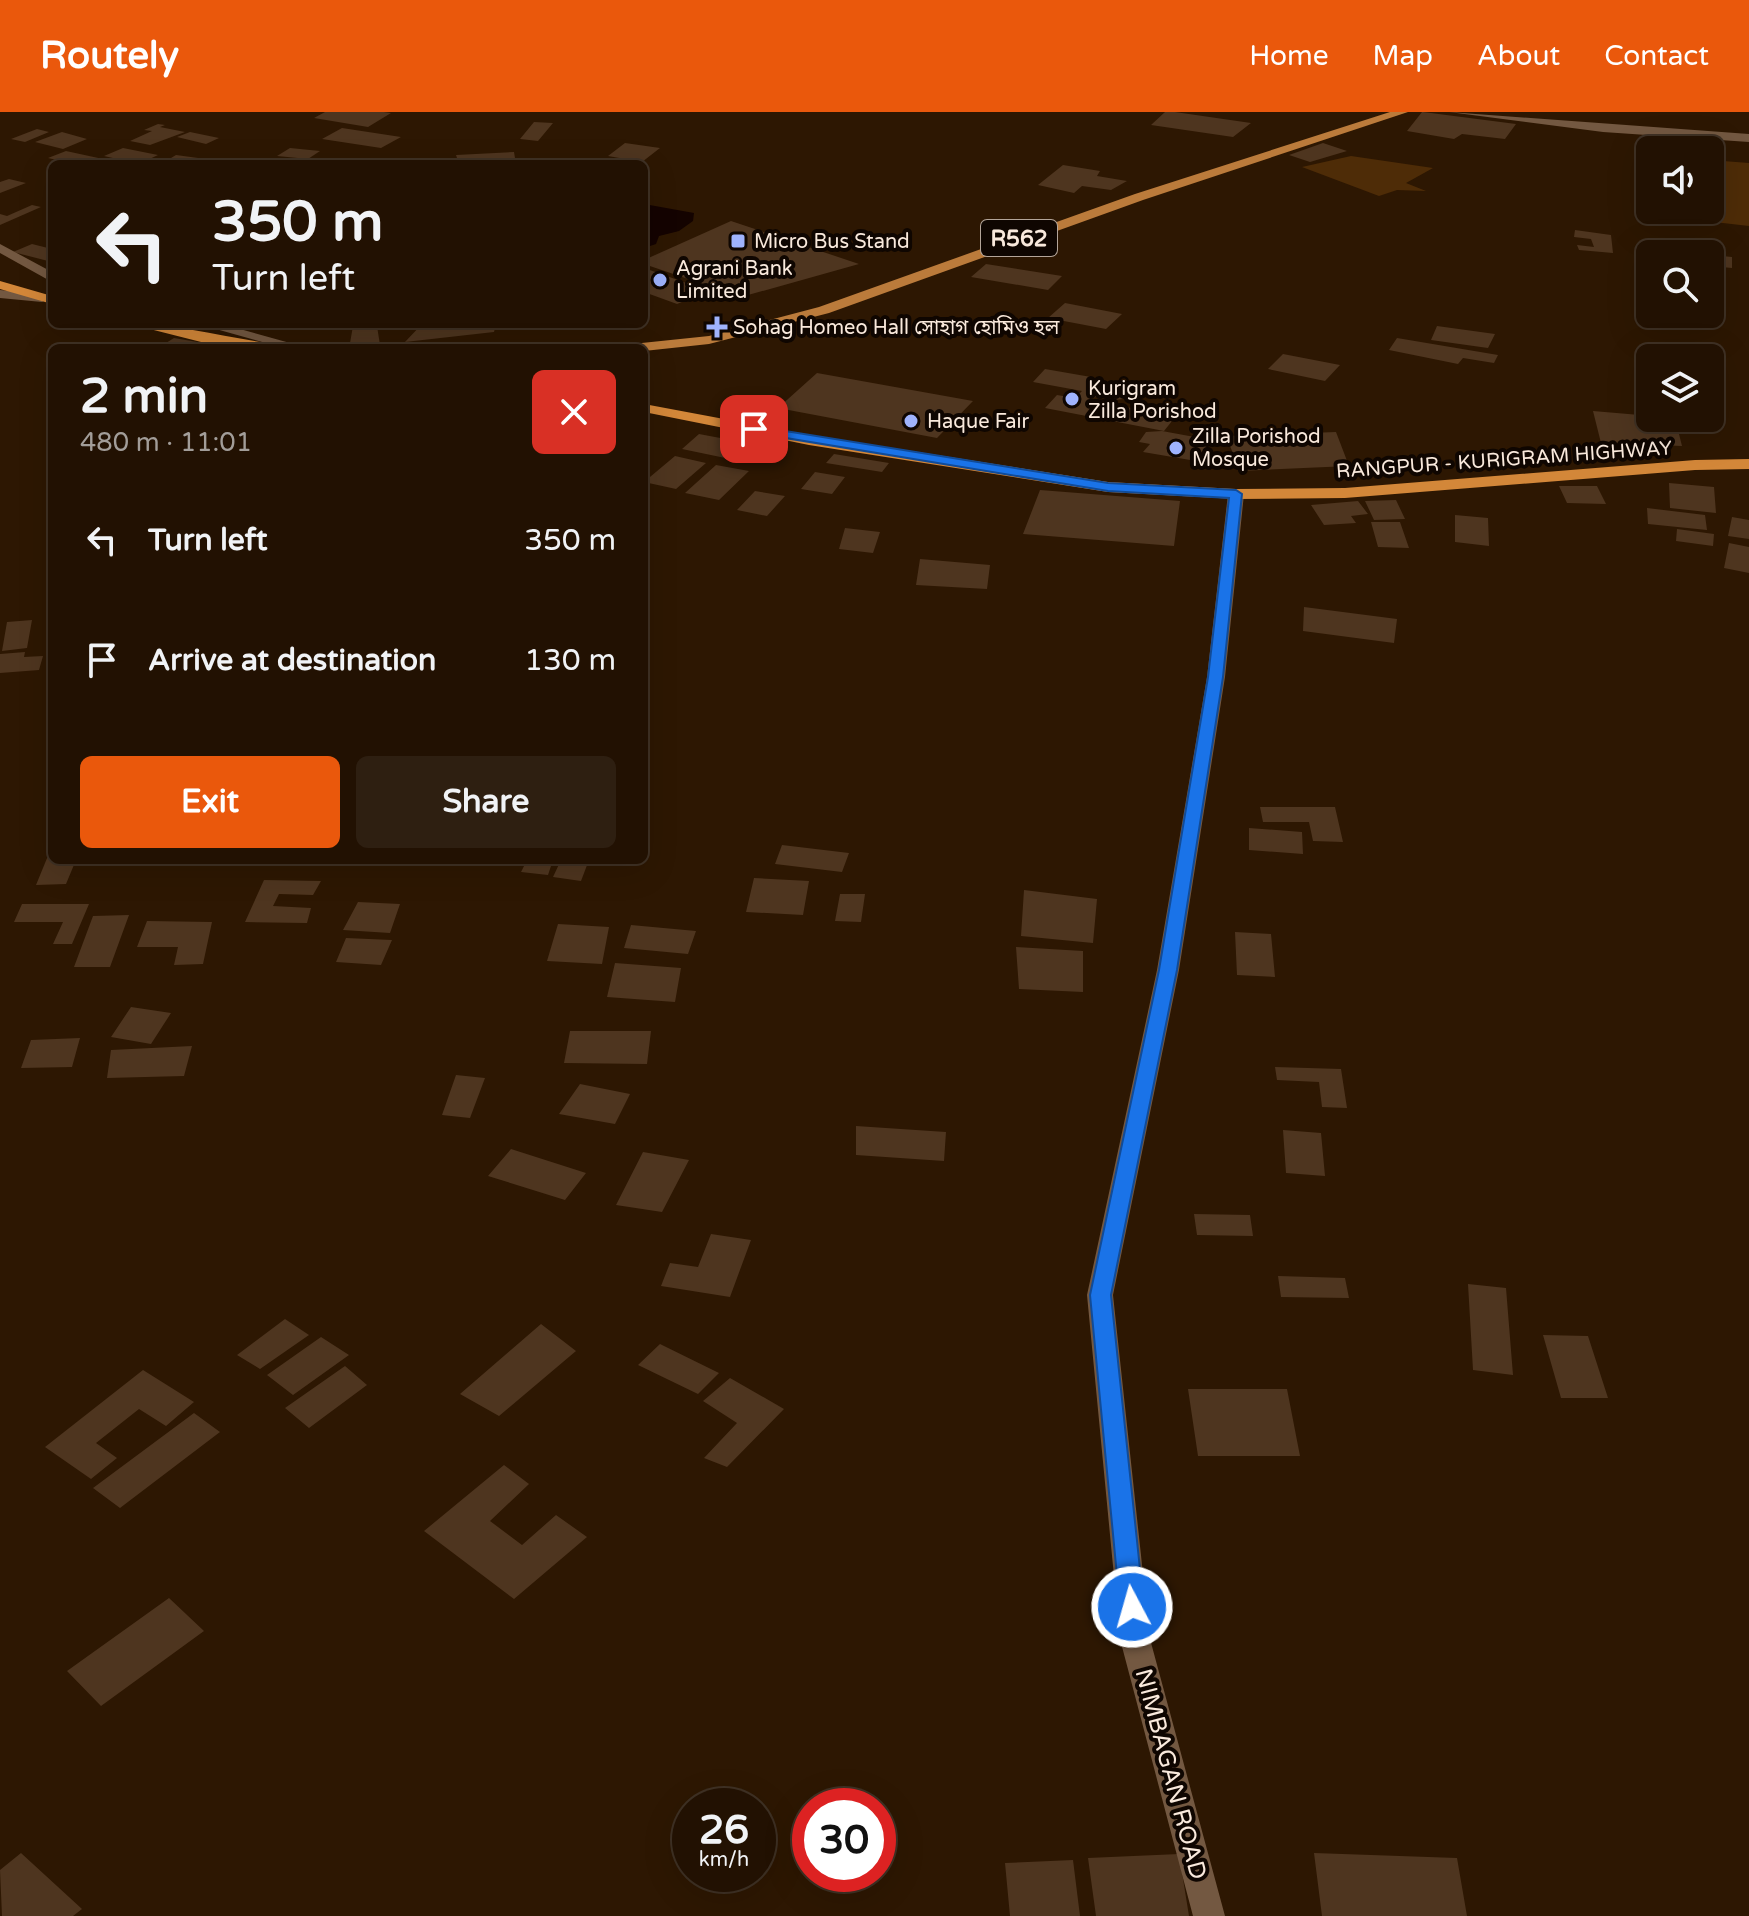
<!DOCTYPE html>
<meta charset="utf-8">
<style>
body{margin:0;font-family:"Varela Round","Noto Sans Bengali",sans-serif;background:#2e1f11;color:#f1f3f6;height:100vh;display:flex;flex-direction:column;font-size:30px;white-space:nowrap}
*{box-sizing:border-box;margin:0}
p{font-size:26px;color:#a29d99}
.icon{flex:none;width:44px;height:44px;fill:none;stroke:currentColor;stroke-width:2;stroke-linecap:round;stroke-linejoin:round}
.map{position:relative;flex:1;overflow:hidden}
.drawer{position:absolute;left:48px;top:232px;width:600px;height:520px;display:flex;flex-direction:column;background:#221102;border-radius:12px;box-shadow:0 8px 32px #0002,0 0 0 2px #3f3124}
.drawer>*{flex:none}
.banner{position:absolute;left:48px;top:48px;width:600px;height:168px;border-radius:12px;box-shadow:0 8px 32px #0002,0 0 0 2px #3f3124;background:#221102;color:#f1f3f6;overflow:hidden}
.tools{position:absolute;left:1636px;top:24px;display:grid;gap:16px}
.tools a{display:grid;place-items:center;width:88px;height:88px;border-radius:12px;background:#221102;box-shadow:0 8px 32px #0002,0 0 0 2px #3f3124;font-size:40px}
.speed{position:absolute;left:672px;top:1676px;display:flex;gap:16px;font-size:40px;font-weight:700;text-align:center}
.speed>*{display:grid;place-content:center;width:104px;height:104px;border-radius:50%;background:#221102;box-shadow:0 8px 32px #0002,0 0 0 2px #3f3124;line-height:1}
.speed small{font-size:20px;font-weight:400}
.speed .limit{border:12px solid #d22;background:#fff;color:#111}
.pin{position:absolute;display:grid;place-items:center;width:68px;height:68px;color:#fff;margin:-34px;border-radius:16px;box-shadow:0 4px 12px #0006}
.me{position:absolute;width:88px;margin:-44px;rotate:354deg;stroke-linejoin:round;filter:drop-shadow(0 0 6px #0008)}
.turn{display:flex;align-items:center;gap:28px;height:168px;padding:0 32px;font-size:36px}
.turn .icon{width:104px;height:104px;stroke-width:2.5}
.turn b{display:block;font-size:56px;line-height:68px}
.round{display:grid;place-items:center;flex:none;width:84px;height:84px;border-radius:12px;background:#2e1f11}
.head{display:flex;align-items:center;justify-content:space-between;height:136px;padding:0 32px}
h1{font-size:48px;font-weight:800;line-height:60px}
.cta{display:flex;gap:16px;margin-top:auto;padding:16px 32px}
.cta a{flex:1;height:92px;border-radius:12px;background:#ea580c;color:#fff;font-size:32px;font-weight:800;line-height:92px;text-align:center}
.cta a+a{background:#2e1f11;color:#f1f3f6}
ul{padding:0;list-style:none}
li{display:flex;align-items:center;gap:24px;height:120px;padding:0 32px}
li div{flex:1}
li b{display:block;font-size:30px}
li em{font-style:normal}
header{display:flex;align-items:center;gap:48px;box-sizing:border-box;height:112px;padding:0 40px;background:#ea580c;color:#fff}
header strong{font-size:38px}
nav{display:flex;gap:44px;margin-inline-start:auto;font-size:28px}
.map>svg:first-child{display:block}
</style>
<header>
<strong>Routely</strong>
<nav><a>Home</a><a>Map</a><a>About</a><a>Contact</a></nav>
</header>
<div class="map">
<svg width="1749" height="1804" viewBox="0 0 1749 1804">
<rect width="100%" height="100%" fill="#2d1702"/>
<path fill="#4e2c07" d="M1351,44L1433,56L1406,71L1426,79L1397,78L1379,84L1302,55Z
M1710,48L1749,51V114L1679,106L1668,98H1710Z"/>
<path fill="#140300" d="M644,92L694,101L693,109L679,119L659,124L656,132L644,136Z"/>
<path fill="#4e351f" d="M325,0H384L391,1L368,15L314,6Z
M1165,0H1175L1251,11L1233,25L1151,13Z
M1422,0H1423L1516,12L1505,27L1462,22L1454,27L1407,19Z
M534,10L553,11L538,29L520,27Z
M158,12L165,13L160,15L185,20L150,33L130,29L152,19L144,18Z
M342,16L401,25L381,36L322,27Z
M37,17L49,20L25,30L11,27Z
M62,20L87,27L63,37L35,30Z
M190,20L219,26L206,32L177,25Z
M625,31L660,36L642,50L608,44Z
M1323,31L1347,39L1310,50L1289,43Z
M123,36L158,43L139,52L104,44Z
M290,36L320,39L308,47L277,44Z
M66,39L103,47L91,52H75L48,46Z
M514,40L516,52H459L456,43Z
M176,43L213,48L206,52L166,49Z
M1063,53L1100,59L1097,64L1127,69L1111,78L1082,74L1074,81L1038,73Z
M9,67L26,71L0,81V70Z
M32,93L41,95L0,113V102L7,104Z
M731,109L859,152L741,185L644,152V148Z
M1575,118L1611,123L1613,141L1579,138L1577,133L1594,135L1591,127L1574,125Z
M32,132L52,137V150L13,140Z
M1712,143L1732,145V156L1711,154Z
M986,152L1062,164L1048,178L971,165Z
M644,156L709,179L677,192L644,180Z
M1065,191L1122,202L1106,217L1048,206Z
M422,212H496L494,220L405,230Z
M571,212H610V214L573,218Z
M353,214H377L380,233L350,231Z
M1437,214L1495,222L1488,236L1431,228Z
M174,226L215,233L158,236Z
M1397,226L1498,243L1494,251L1463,246L1458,252L1389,238Z
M1283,242L1340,253L1325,269L1268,257Z
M1045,257L1091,265L1089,273L1119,269L1135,272L1144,278L1139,285L1115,288L1099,284L1087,288L1176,304L1164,319L1045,296L1057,283L1075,286L1082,279L1033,270Z
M817,261L973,289L937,326L778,296Z
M1593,299L1675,306L1682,334L1601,331Z
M1162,319L1211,328L1196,349L1143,340L1150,332L1139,330L1146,320Z
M1336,320L1349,354L1240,359L1226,324Z
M699,322L747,331L730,347L682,337Z
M834,342L889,351L882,360L826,351Z
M675,344L706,351L676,377L644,370Z
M716,353L749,359L719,388L685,381Z
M815,360L845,365L832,382L801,377Z
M1669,371L1714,375L1716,401L1670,396Z
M1559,374H1597L1606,392L1567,391Z
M1040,378L1180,389L1174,434L1023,422Z
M755,379L785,384L767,404L737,398Z
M1396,388L1405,407L1374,408L1365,389Z
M1358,389L1368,402L1351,404L1356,411L1324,413L1311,393Z
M1647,396L1705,403L1707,418L1648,412Z
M1455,403L1488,406L1489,434L1455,430Z
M1732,405L1749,408V427L1728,424Z
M1371,410H1400L1409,436L1378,435Z
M845,416L880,420L873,441L839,437Z
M1677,417L1714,422L1713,434L1676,429Z
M1729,431L1749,435V461L1724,456Z
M920,447L990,453L987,477L916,473Z
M1304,495L1397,507L1394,531L1303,519Z
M32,508L27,536L2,539L7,510Z
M25,540L24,545L43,544L39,558L0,561V542Z
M1260,695H1335L1343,730L1313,729L1309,710H1263Z
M1249,716L1302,720L1303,742L1249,738Z
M782,733L849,741L842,760L775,752Z
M52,734V748H76L66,772L36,773Z
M527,748H553L548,763L521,760Z
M561,748H589L581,769L553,765Z
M754,766L809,769L803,803L746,800Z
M264,768L321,769L313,783L279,782L273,794L311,796L307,811L245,810Z
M1024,778L1097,787L1093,831L1021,824Z
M840,782H865L861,810L835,809Z
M358,790L400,792L390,821L343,818Z
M22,792H89L72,832H53L63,810H14Z
M129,803L110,855H74L93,804Z
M147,809L212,810L203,852L174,853L178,835H137Z
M558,812L609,815L602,852L547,849Z
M631,813L696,819L688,842L624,836Z
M1235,820L1271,822L1275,865L1237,863Z
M346,826L392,828L381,853L336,850Z
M1016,835L1083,839V880L1019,877Z
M615,851L681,856L675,890L607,885Z
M131,895L171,901L151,932L111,925Z
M570,919H651L647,952L564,951Z
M80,926L72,955L21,956L31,928Z
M192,934L184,964L107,966L111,938Z
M1275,955L1341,957L1347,996L1322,995L1319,970L1277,968Z
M456,963L485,966L470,1006L442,1003Z
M580,972L630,982L615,1012L559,1002Z
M856,1014L946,1020L944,1049L856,1043Z
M1283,1018L1321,1021L1325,1064L1286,1061Z
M511,1037L586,1061L565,1088L488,1064Z
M643,1040L689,1048L662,1100L616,1093Z
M1194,1102L1250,1103L1253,1124L1197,1123Z
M711,1122L751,1128L730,1185L661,1174L670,1151L698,1155Z
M1278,1164L1345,1166L1349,1186L1281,1185Z
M1468,1172L1506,1176L1513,1263L1473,1258Z
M285,1207L309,1223L260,1257L237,1243Z
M541,1212L576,1239L499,1304L460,1282Z
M1543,1223L1588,1224L1608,1286H1561Z
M321,1225L349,1243L293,1283L267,1263Z
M660,1232L719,1261L698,1282L638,1253Z
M345,1254L367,1273L309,1316L285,1296Z
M143,1258L194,1290L166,1314L139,1297L96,1331L117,1346L91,1367L45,1335Z
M730,1266L784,1297L727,1355L704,1346L737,1311L703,1289Z
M1188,1277H1287L1300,1344H1198Z
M194,1301L220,1320L120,1396L93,1376Z
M504,1353L529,1372L490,1409L522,1433L556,1403L587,1425L514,1487L424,1419Z
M169,1486L204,1519L101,1594L67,1559Z
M21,1741L82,1797L73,1804H2L0,1758Z
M1314,1741L1457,1746L1467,1804H1322Z
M1179,1742L1189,1804H1096L1088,1746Z
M1073,1748L1080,1804H1010L1005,1751Z"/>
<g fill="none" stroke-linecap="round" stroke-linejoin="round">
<path fill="#735841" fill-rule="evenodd" d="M1449,0L1749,22V30L1603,20Z
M1236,377L1244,382L1225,565L1179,858L1113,1183L1150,1527L1225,1804H1193L1120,1527L1087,1183L1157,858L1207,565L1228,382Z"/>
<path fill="#735841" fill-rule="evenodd" d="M0,132L52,160V170L0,141Z
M0,178L42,182L49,186L42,190L0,186Z
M198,212H222L308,236H284Z"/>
<path fill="#bb7b3b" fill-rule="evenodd" d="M1390,0H1408L1143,88L829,201L709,232L644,239V236H625L632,232L709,224L819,195L1135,82Z"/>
<path fill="#d38739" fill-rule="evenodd" d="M0,169L52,184V192L0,177Z
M130,212C178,212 227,226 275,232L282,236L209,232Z
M644,292L809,323L1108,370L1236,377L1345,376L1695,348L1749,347V357L1695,358L1345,386L1236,387L1108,380L809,333L644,300Z"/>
</g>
<path fill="#1a73e8" stroke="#114b97" stroke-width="2" d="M754,314L1108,371L1236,378L1242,382L1223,565L1177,858L1111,1183L1144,1495L1141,1502L1132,1505L1124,1502L1120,1495L1090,1183L1159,858L1208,565L1229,386L1108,379L749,320V315Z"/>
<g fill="#9fb3fd" stroke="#0f0601" stroke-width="3">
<rect x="730" y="121" width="16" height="16" rx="4"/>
<circle cx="660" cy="168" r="8"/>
<path d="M713 203h8v8h8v8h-8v8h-8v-8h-8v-8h8z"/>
<circle cx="1072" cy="287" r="8"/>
<circle cx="911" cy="309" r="8"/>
<circle cx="1176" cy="336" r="8"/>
</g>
<g text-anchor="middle" stroke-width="8" stroke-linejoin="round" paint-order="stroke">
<g font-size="20" fill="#f9e9dc" stroke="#0f0601" text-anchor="start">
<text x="754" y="136">Micro Bus Stand</text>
<text x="676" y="163">Agrani Bank<tspan x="676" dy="23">Limited</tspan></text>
<text x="733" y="222">Sohag Homeo Hall সোহাগ হোমিও হল</text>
<text x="1088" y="283">Kurigram<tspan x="1088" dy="23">Zilla Porishod</tspan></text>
<text x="927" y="316">Haque Fair</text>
<text x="1192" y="331">Zilla Porishod<tspan x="1192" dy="23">Mosque</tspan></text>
</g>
<g font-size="20" fill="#f9e9dc" stroke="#0f0601">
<text transform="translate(1504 347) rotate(-4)" y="7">RANGPUR - KURIGRAM HIGHWAY</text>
</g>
<rect fill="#0f0601" stroke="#b3a59a" stroke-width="2" x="981" y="108" width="76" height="36" rx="6"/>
<g font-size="22" font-weight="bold" fill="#f9e9dc">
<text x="1019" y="134">R562</text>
</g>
<g font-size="24" fill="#f9e9dc" stroke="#0f0601">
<text transform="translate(1171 1662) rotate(75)" y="8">NIMBAGAN ROAD</text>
</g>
</g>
</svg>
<div class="tools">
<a><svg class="icon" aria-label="sound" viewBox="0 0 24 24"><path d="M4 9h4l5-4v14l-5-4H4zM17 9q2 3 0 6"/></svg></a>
<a><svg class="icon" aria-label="search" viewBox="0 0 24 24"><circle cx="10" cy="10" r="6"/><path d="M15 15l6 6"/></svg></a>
<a><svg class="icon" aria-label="layers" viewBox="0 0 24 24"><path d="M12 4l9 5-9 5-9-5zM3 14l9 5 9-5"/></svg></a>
</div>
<div class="speed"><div>26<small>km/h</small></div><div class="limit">30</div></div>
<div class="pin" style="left:754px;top:317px;background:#d93025"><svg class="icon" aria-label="arrive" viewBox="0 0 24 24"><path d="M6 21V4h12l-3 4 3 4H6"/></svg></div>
<svg class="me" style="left:1132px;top:1495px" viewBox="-20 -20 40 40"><circle r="17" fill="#1a73e8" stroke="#fff" stroke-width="3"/><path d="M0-11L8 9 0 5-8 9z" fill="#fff"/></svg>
<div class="banner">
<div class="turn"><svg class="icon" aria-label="left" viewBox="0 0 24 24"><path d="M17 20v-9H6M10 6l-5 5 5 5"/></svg><div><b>350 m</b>Turn left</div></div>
</div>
<section class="drawer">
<div class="head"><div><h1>2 min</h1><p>480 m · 11:01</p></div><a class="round" style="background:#d93025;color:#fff"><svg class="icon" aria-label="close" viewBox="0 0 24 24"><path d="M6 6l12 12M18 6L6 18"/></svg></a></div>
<ul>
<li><svg class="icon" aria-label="left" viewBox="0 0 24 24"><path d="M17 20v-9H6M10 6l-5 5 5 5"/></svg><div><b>Turn left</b></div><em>350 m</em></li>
<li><svg class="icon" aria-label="arrive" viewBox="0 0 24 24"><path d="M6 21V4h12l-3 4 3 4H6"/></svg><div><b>Arrive at destination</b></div><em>130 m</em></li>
</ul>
<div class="cta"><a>Exit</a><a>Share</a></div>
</section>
</div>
